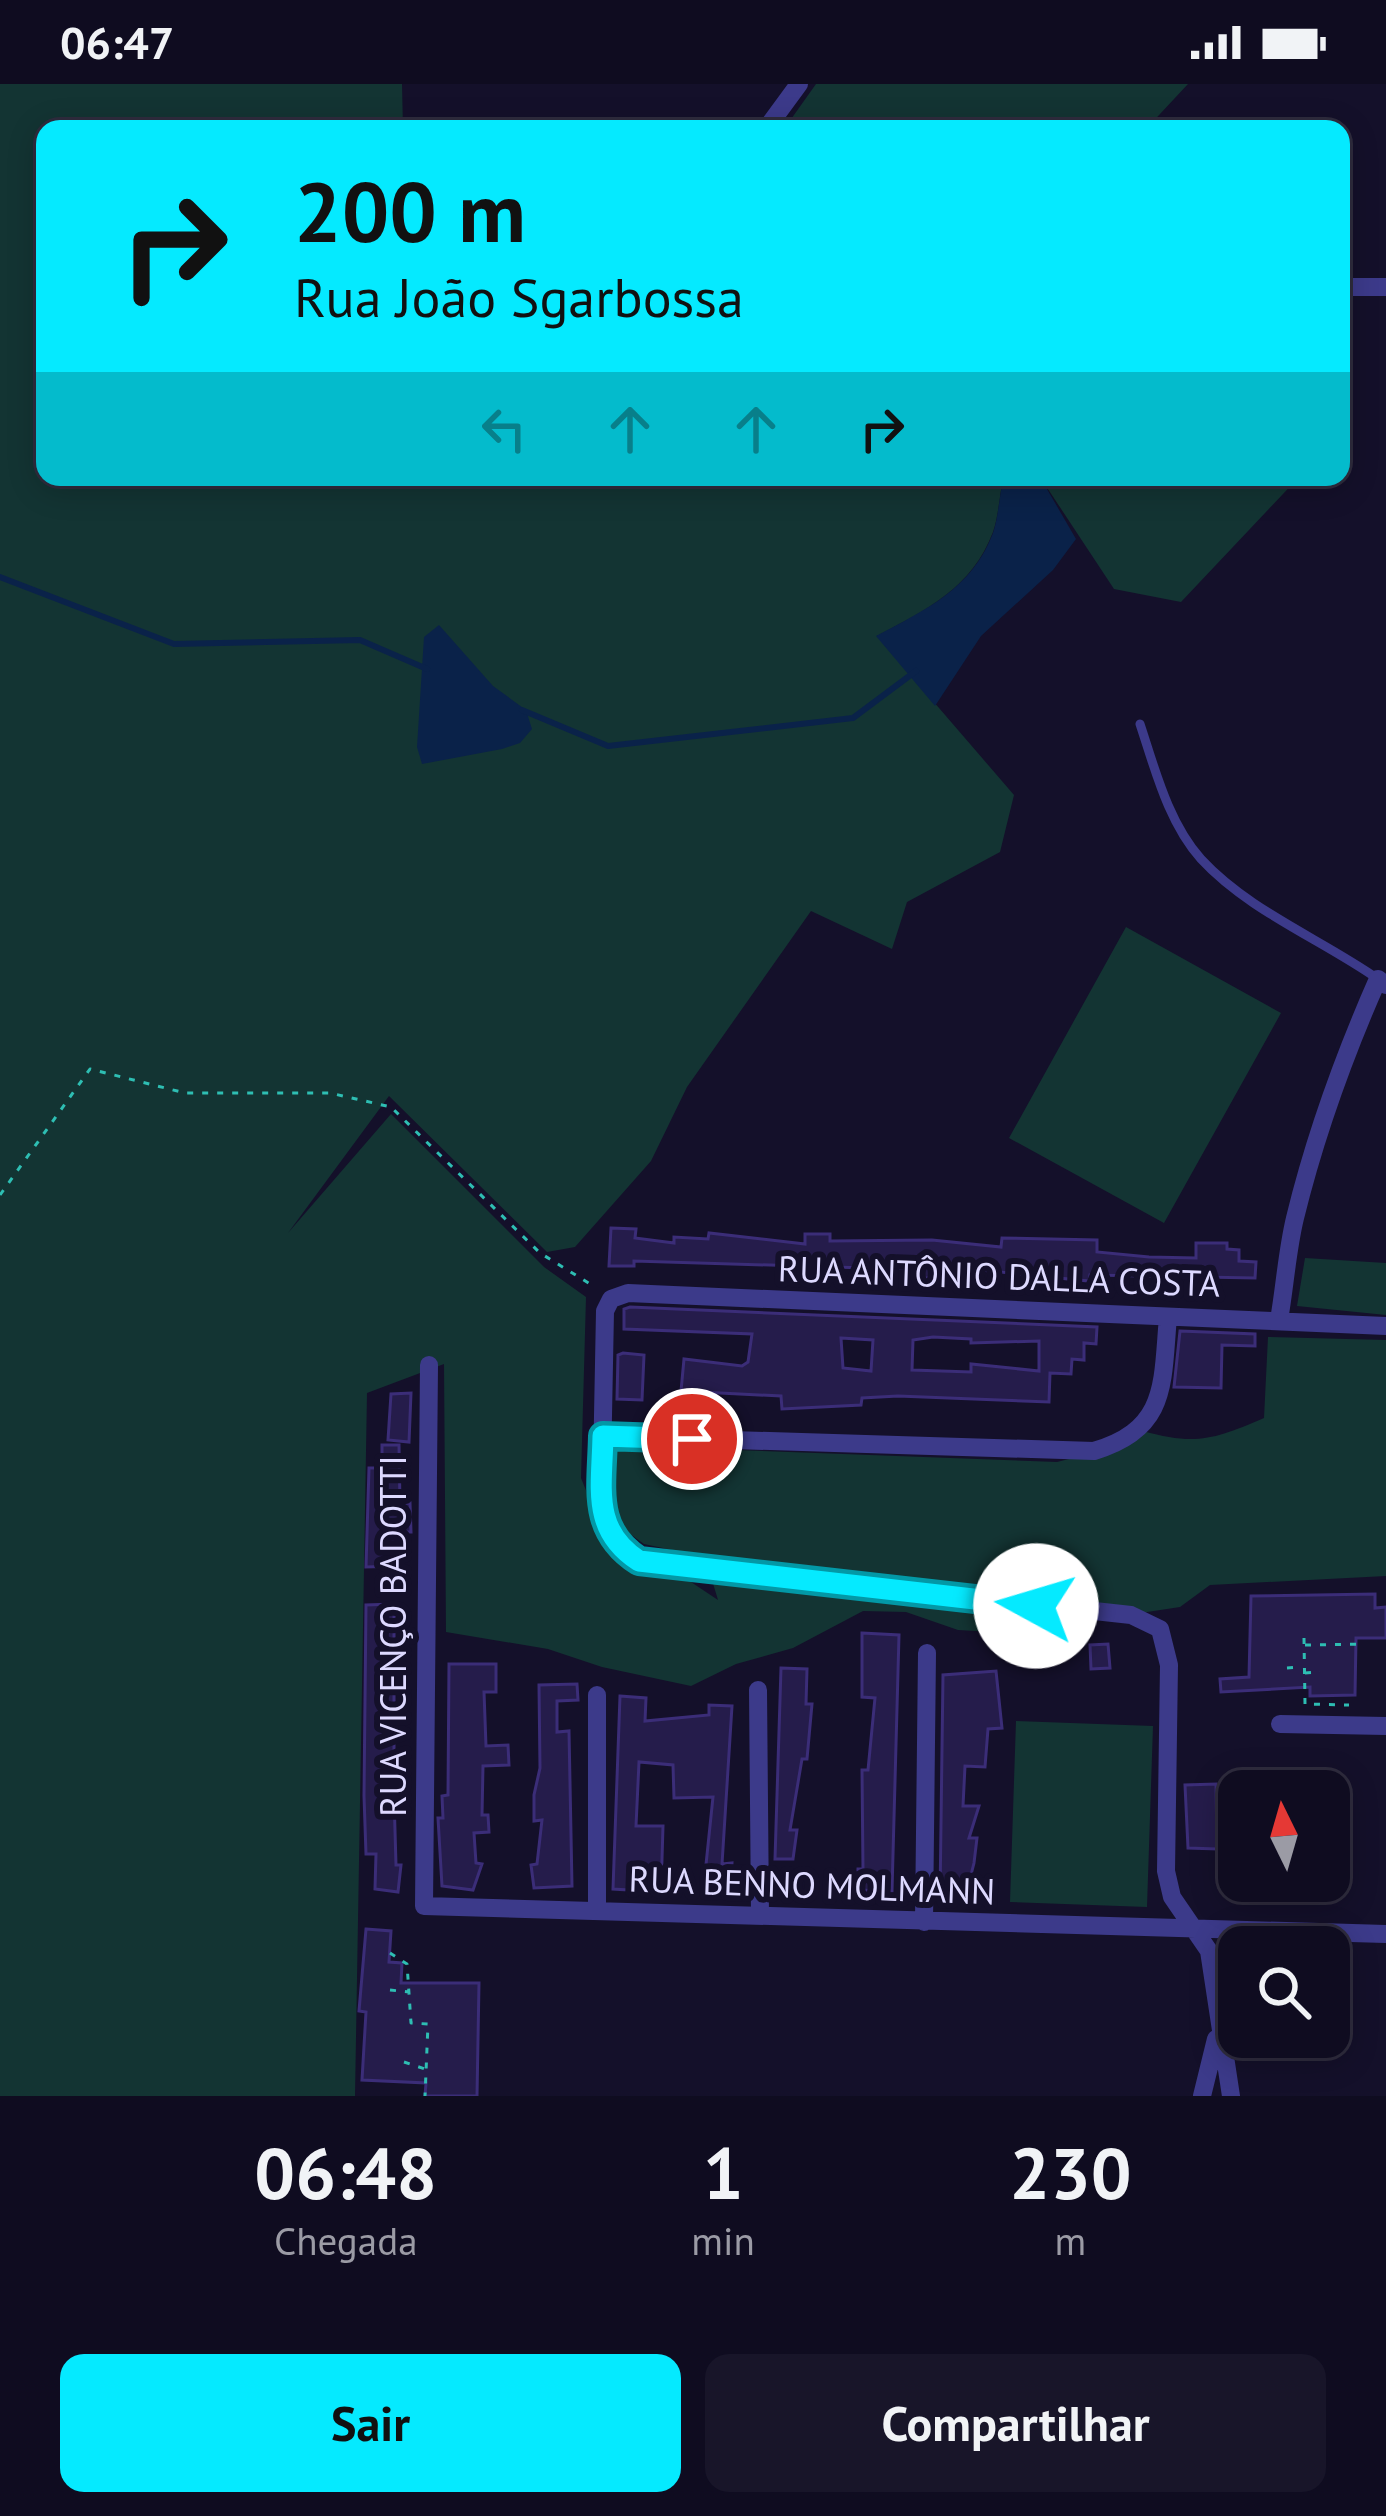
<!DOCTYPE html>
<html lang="pt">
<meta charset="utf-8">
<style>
body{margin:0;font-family:"PT Sans",sans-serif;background:#181529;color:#f1f3f6;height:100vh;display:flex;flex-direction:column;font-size:45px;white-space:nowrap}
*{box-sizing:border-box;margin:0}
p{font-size:39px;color:#9b9ba5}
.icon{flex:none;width:66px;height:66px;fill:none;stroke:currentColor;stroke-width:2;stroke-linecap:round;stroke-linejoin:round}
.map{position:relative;height:2012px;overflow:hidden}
.details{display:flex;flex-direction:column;background:#0f0c20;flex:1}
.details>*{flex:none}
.hud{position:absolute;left:36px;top:36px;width:1314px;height:366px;border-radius:24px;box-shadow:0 6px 30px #0003,0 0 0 3px #2f2c3e;background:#05eaff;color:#111;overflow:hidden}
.needle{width:78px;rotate:355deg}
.tools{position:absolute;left:1218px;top:1686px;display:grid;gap:24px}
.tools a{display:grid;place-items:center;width:132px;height:132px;border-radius:24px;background:#0f0c20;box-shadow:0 6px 30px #0003,0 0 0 3px #2f2c3e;font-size:60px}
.pin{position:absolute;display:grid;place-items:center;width:102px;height:102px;color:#fff;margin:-51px;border:6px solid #fff;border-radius:50%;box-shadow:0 3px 12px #0007}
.me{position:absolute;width:132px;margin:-66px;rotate:276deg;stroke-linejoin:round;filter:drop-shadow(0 0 9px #0008)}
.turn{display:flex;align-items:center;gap:42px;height:252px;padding:0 60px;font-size:54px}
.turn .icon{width:156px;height:156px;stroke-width:2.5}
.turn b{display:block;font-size:84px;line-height:102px}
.lanes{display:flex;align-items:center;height:114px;padding:0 60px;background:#0003;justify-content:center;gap:60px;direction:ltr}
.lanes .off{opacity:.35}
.eta{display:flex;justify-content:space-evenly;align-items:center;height:204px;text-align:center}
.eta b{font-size:72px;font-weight:700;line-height:84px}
.primary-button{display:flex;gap:24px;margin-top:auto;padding:24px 60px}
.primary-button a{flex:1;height:138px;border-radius:24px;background:#05eaff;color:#111;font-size:48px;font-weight:700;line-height:138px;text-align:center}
.primary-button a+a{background:#181529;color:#f1f3f6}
.status{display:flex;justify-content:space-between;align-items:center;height:84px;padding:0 60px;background:#0f0c20;direction:ltr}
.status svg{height:33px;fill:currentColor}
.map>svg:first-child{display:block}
</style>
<div class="status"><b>06:47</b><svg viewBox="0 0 49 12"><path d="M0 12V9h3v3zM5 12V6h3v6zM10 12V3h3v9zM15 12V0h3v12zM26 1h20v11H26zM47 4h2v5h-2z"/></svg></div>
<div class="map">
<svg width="1386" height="2012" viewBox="0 0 1386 2012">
<rect width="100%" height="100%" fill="#14102a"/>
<path fill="#133433" d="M0,0H402L403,45H45V393H1004C999,411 999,431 993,448C972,504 926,526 877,552L1014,711L1000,768L907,818L892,865L811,827L687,1003L651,1077L575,1163L547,1168L389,1012L288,1149L391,1030L544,1183L586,1213L581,1394L613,1473L685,1494L718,1516L705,1473L644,1460L609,1435L599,1361L1057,1378L1120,1362L1143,1347C1196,1362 1215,1355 1264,1334L1268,1253L1386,1256V1492L1210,1501L1180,1523L1009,1549L958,1546L906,1528L863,1527L793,1564L736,1580L691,1602L602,1583L548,1565L446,1548L444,1280L367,1309L355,2012H0Z
M816,0H1188L1146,45H784Z
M1040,393H1299L1181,518L1114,505Z
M1126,843L1281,929L1164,1139L1009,1054Z
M1305,1174L1386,1179V1231L1297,1222Z
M1016,1637L1153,1642L1147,1823L1010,1818Z"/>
<path fill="#0a2249" d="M1004,393H1040L1076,455L1053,486L981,552L935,622L876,552C925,526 972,505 993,449C999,431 999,411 1004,393Z
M439,541L493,602L526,626L532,645L520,659L502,665L422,680L417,663L424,553Z"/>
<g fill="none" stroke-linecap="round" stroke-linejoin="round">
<path stroke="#0a2249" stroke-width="6" d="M0,493L174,560L360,556L427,585
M522,626L608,662L853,634L916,587"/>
</g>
<path fill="#251c4b" stroke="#3b2d78" stroke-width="3" fill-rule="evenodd" d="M611,1144L636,1145L635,1154L674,1159V1153L708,1155L709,1149L805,1160V1150H830V1157L932,1156L1001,1163L1002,1154L1097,1156V1168L1149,1173L1196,1174V1159H1227V1165L1239,1166V1177L1256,1178L1255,1194L1090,1191L1089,1197L960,1184L932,1186V1194H903V1186L866,1184L634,1177V1182H609Z
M630,1223L1097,1243L1096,1260L1084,1259V1276L1072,1275L1071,1290L1050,1289L1049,1318L898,1312L862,1314L861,1321L782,1325L781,1312L681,1307L684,1275L742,1282L748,1278L752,1250L624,1245V1225ZM933,1253L971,1255V1259L1039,1257V1287L971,1280V1288L912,1286L913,1256ZM841,1254L873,1256L871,1287L843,1284Z
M1180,1247L1255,1250V1262L1222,1261L1221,1304L1174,1303Z
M623,1269L644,1271L642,1316L617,1315L618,1271Z
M411,1309L409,1358L388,1356L391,1310Z
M382,1361H399L400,1420L410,1419L411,1448H398L399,1482L366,1483L369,1384H382Z
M1375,1510V1524L1386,1523V1554H1356L1355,1611L1310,1612V1603L1221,1608L1220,1595L1249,1593L1251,1512Z
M394,1520V1712L396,1781H401L398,1808L375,1805L376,1770H366L364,1712L366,1521Z
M862,1549L899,1551L892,1807L857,1806L858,1785H863L862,1686H868L875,1614L862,1613Z
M1108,1560L1110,1584L1091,1585L1090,1561Z
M449,1580H496V1608H484L486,1662L508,1661L509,1681L483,1682L482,1731H488L489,1748L474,1749L476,1779L482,1780L473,1806L442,1802L438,1734H443L442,1712L448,1711Z
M781,1584L807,1585L806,1620H812L807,1675H802L790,1746H797L793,1775H775Z
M996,1587L1002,1644L988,1645L985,1683L965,1682L963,1722H979L969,1754H977L974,1779L965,1814H940L943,1591Z
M577,1600L578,1616L557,1617V1648L569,1647L572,1802L534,1804L531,1781L537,1780L542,1736L534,1737V1711L540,1684L539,1601Z
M620,1612L646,1614L645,1637L709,1631V1621L732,1622L722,1780L732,1779L731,1801L718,1800L716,1807L704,1800L713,1713L674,1714L673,1681L639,1678L636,1742H663L661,1808L613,1805Z
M1216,1700L1217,1765L1188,1764L1185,1701Z
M366,1845L391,1847L389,1878L402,1879L401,1899H479L477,2012H425L426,1999L362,1996L366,1928L359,1927Z"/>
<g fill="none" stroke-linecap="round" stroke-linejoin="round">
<path stroke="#2ebeb3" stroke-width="3" stroke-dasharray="6 9" stroke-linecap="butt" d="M0,1111L90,985L185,1009H330L391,1023L540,1169L595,1203
M1304,1554L1305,1620L1349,1621
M1305,1561L1364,1560
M1287,1584L1301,1583
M1305,1589L1320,1588
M390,1869L407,1880L411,1939L428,1940L425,2012
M390,1906L409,1908
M404,1978L425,1985"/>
<path stroke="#3c3a8a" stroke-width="9" d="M1140,640C1155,685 1168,738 1201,775C1249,827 1321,855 1378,895"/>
<path stroke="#3c3a8a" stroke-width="18" d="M766,45L799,0
M1341,203H1386
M1279,1236C1285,1202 1287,1167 1295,1134C1315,1052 1344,972 1378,895L1386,901
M429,1281L424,1822L1386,1850
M603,1352L1094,1367C1168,1345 1162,1300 1168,1233
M758,1606L760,1832
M597,1611V1827
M1280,1640L1386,1642
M924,1838L927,1569
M1202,2012L1216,1955
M1231,2012L1209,1867L1172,1813L1166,1787L1169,1581L1160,1545L1131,1531L639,1477L610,1455L601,1436L605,1227L611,1215L628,1209L1386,1242"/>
</g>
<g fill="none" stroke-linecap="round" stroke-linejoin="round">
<g stroke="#0398a6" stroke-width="30">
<path id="route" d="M692,1355L603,1352C602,1404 591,1446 639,1477L1036,1522"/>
</g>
<use href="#route" stroke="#05eaff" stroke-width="21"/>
</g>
<g text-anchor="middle" stroke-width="12" stroke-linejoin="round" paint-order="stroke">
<g font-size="36" fill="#ddd9ff" stroke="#14102a">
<text transform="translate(999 1192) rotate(2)" y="13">RUA ANTÔNIO DALLA COSTA</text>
<text transform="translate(393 1552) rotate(-90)" y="13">RUA VICENÇO BADOTTI</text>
<text transform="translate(812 1801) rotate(2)" y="13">RUA BENNO MOLMANN</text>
</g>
</g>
</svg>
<div class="tools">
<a><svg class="needle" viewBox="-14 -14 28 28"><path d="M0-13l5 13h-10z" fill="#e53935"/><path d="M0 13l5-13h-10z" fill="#9b9ba5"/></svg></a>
<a><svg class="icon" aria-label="search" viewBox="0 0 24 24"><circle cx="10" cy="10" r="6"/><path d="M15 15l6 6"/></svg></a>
</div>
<div class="pin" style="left:692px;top:1355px;background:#d93025"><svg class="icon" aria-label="arrive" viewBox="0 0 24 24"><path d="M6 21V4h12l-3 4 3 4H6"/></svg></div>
<svg class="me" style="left:1036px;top:1522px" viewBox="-20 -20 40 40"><circle r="19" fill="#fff"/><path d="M0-13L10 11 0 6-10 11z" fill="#05eaff"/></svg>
<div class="hud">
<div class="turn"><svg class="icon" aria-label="right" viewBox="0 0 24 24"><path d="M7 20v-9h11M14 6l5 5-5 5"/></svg><div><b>200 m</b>Rua João Sgarbossa</div></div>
<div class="lanes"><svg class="icon off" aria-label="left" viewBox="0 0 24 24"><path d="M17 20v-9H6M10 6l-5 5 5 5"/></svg><svg class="icon off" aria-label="ahead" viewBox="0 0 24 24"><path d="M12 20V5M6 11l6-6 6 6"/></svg><svg class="icon off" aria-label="ahead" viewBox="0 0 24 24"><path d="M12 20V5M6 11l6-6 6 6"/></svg><svg class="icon" aria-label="right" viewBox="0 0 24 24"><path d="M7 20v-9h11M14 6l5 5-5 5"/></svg></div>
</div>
</div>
<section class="details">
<div class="eta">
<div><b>06:48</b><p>Chegada</p></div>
<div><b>1</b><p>min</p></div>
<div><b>230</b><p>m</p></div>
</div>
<div class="primary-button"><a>Sair</a><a>Compartilhar</a></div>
</section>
